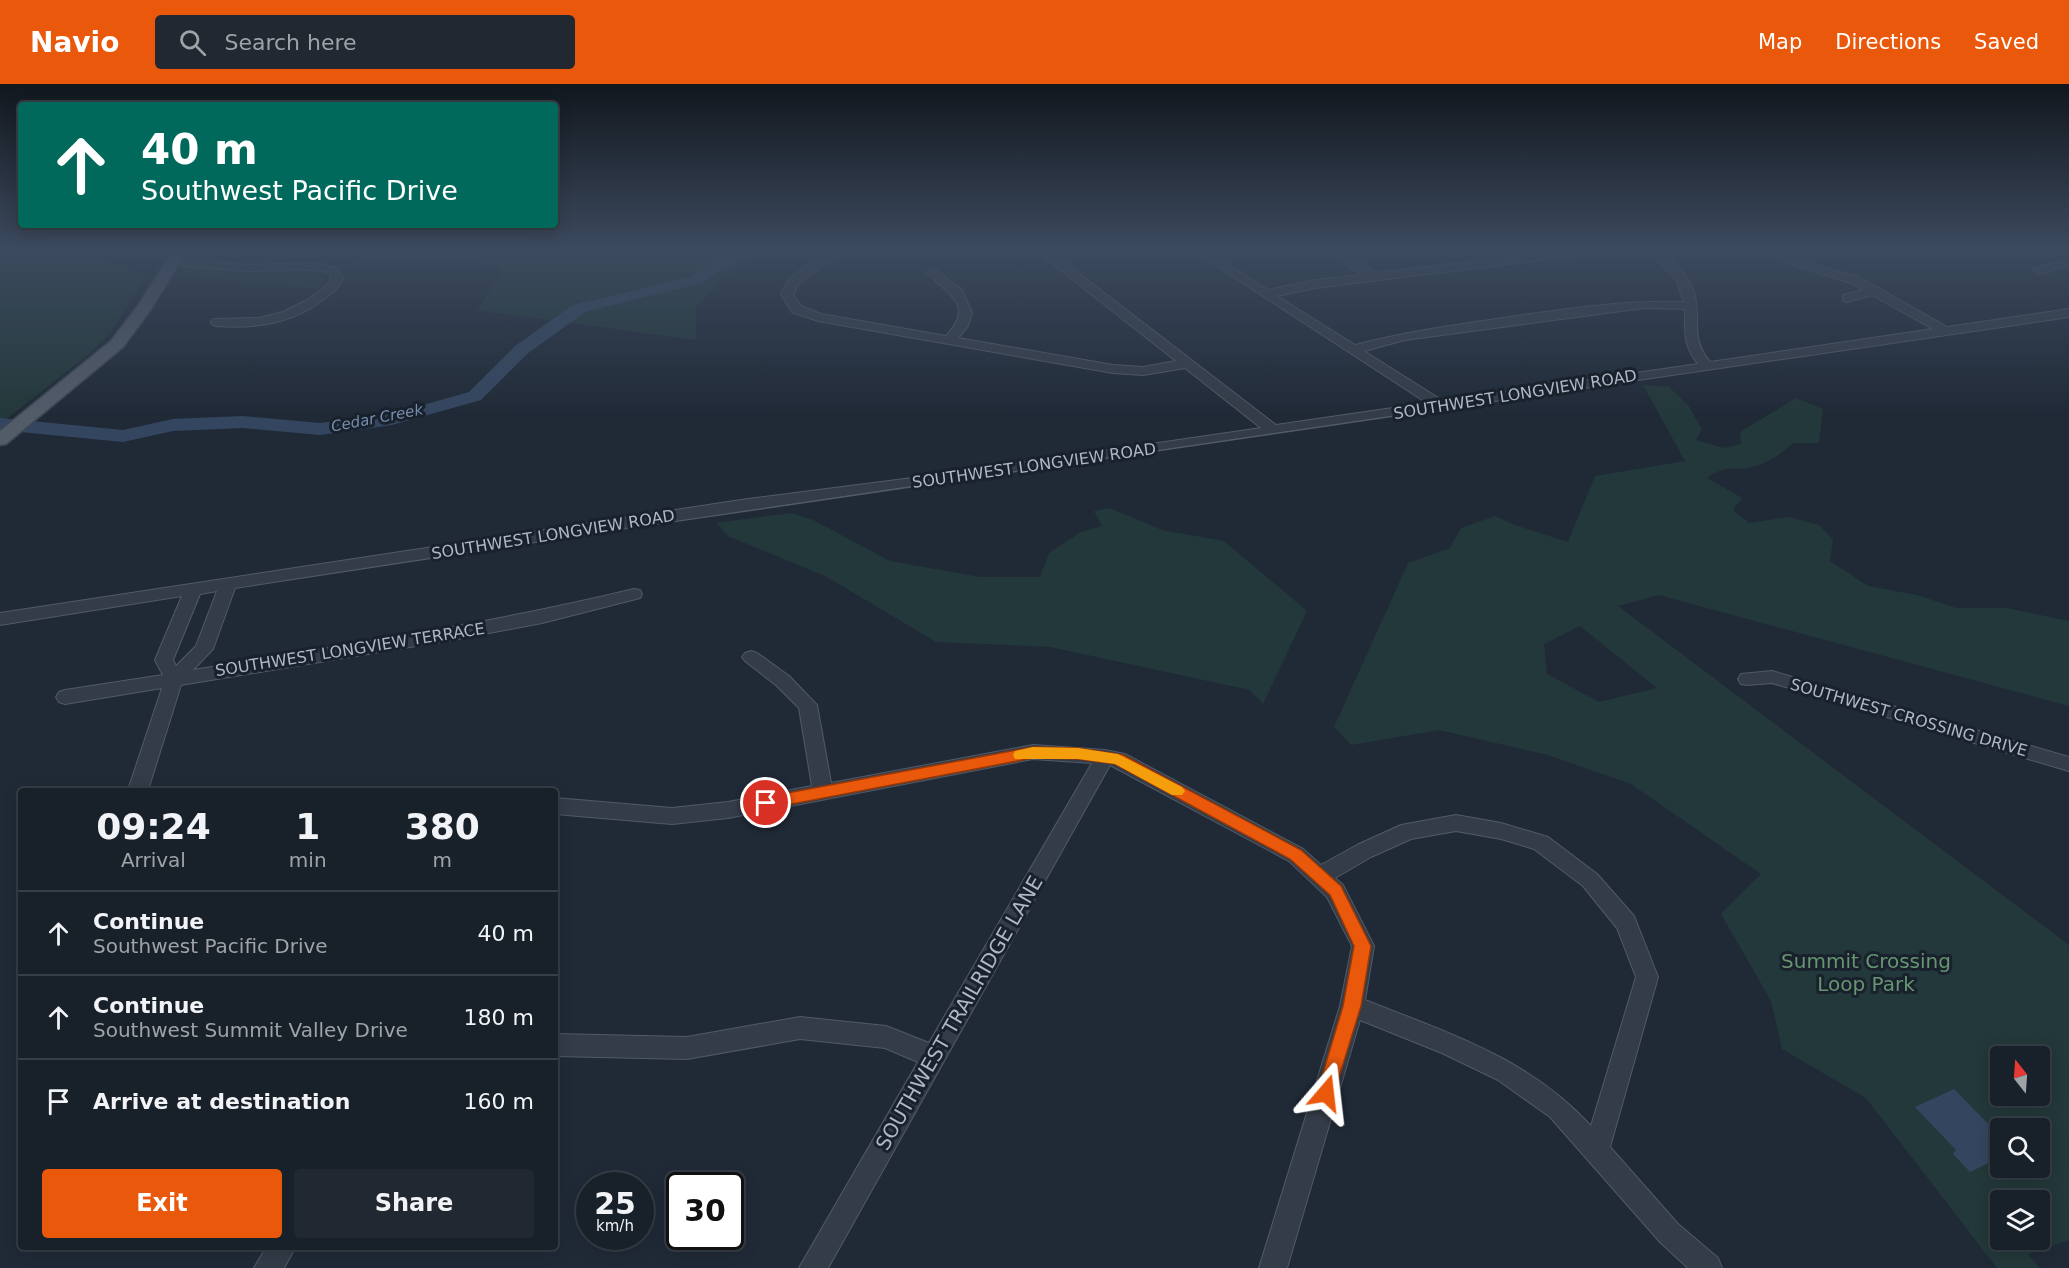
<!DOCTYPE html>
<style>
body{margin:0;font-family:"DejaVu Sans",sans-serif;background:#212831;color:#f1f3f6;height:100vh;display:flex;flex-direction:column;font-size:22px;white-space:nowrap}
*{box-sizing:border-box;margin:0}
p{font-size:20px;color:#9fa3a8}
.icon{flex:none;width:33px;height:33px;fill:none;stroke:currentColor;stroke-width:2;stroke-linecap:round;stroke-linejoin:round}
.map{position:relative;flex:1;overflow:hidden}
.drawer{position:absolute;left:18px;top:704px;width:540px;height:462px;display:flex;flex-direction:column;background:#182029;border-radius:6px;box-shadow:0 3px 15px #0003,0 0 0 2px #363e46}
.drawer>*{flex:none}
.guide{position:absolute;left:18px;top:18px;width:540px;height:126px;border-radius:6px;box-shadow:0 3px 15px #0003,0 0 0 2px #363e46;background:#00695c;color:#fff;overflow:hidden}
.needle{width:39px;rotate:343deg}
.tools{position:absolute;left:1990px;top:962px;display:grid;gap:12px}
.tools a{display:grid;place-items:center;width:60px;height:60px;border-radius:6px;background:#182029;box-shadow:0 3px 15px #0003,0 0 0 2px #363e46;font-size:30px}
.speed{position:absolute;left:576px;top:1088px;display:flex;gap:12px;font-size:30px;font-weight:700;text-align:center}
.speed>*{display:grid;place-content:center;width:78px;height:78px;border-radius:50%;background:#182029;box-shadow:0 3px 15px #0003,0 0 0 2px #363e46;line-height:1}
.speed small{font-size:15px;font-weight:400}
.speed .limit{border:3px solid #111;border-radius:9px;background:#fff;color:#111}
.pin{position:absolute;display:grid;place-items:center;width:51px;height:51px;color:#fff;margin:-26px;border:3px solid #fff;border-radius:50%;box-shadow:0 2px 6px #0007}
.me{position:absolute;width:66px;margin:-33px;rotate:17deg;stroke-linejoin:round;filter:drop-shadow(0 0 4px #0008)}
.turn{display:flex;align-items:center;gap:21px;height:126px;padding:0 24px;font-size:27px}
.turn .icon{width:78px;height:78px;stroke-width:2.5}
.turn b{display:block;font-size:42px;line-height:51px}
.eta{display:flex;justify-content:space-evenly;align-items:center;height:102px;text-align:center}
.eta b{font-size:36px;font-weight:700;line-height:42px}
.action{display:flex;gap:12px;margin-top:auto;padding:12px 24px}
.action a{flex:1;height:69px;border-radius:6px;background:#ea580c;color:#fff;font-size:24px;font-weight:700;line-height:69px;text-align:center}
.action a+a{background:#212831;color:#f1f3f6}
ul{padding:0;list-style:none}
li{display:flex;align-items:center;gap:18px;height:84px;padding:0 24px;border-top:2px solid #363e46}
li div{flex:1}
li b{display:block;font-size:22px}
li em{font-style:normal}
header{display:flex;align-items:center;gap:36px;box-sizing:border-box;height:84px;padding:0 30px;background:#ea580c;color:#fff}
header strong{font-size:28px}
nav{display:flex;gap:33px;margin-inline-start:auto;font-size:21px}
.search{width:420px;height:54px;background:#212831;display:flex;align-items:center;gap:15px;box-sizing:border-box;padding:0 21px;border-radius:6px;color:#9fa3a8;font-size:22px}
.map>svg:first-child{display:block}
</style>
<header>
<strong>Navio</strong>
<div class="search"><svg class="icon" aria-label="search" viewBox="0 0 24 24"><circle cx="10" cy="10" r="6"/><path d="M15 15l6 6"/></svg>Search here</div>
<nav><a>Map</a><a>Directions</a><a>Saved</a></nav>
</header>
<div class="map">
<svg width="2069" height="1184" viewBox="0 0 2069 1184">
<rect width="100%" height="100%" fill="#202a37"/>
<path fill="#23383a" fill-rule="evenodd" d="M0,165H66L146,191L111,248L88,271L0,340Z
M457,165H762L731,186L696,223V256L477,226L502,189L501,182L441,175L357,180L360,175Z
M194,181L235,187L309,185L320,186L324,196L317,205L178,192L184,183Z
M1643,301L1669,303L1688,321L1702,345L1696,356L1723,364L1741,360L1740,348L1796,314L1823,325L1819,359H1793C1782,369 1771,377 1756,382C1735,389 1730,378 1707,394L1742,414L1733,426L1749,439L1789,433L1819,441L1833,455L1830,477L1868,502L1917,511L1956,524H2007L2069,537V622L1659,511L1618,522L2069,861V1156L2028,1170L2040,1184H1997L1866,1014L1782,965L1771,917L1721,830L1761,790L1631,700L1548,671L1439,646L1351,661L1334,643L1408,479L1450,464L1461,444L1495,432L1515,441L1568,458L1595,392L1685,377ZM1580,542L1657,604L1599,618L1547,590L1544,560ZM2001,972H2040V1011H2001ZM2001,1044H2040V1083H2001ZM2001,1116H2040V1155H2001Z
M1110,424L1162,446L1224,457L1307,527L1263,620L1250,606L1050,563L936,558L827,493L728,452L716,439L791,429L813,436L890,477L980,493H1040L1049,469L1081,448L1102,442L1094,427Z"/>
<path fill="#34465f" d="M1954,1005L2001,1053V1073L1970,1088L1953,1070L1956,1066L1915,1023Z"/>
<g fill="none" stroke-linecap="round" stroke-linejoin="round">
<path fill="#34465f" fill-rule="evenodd" d="M736,165H754L701,199L585,228L527,270L481,316L392,341L320,351L243,344L173,347L123,358L0,346V334L123,346L173,335L243,332L320,339L391,330L469,308L515,262L573,221L690,193Z"/>
<g stroke="#515a66" stroke-width="2">
<path id="minor" d="M366,165H377L371,174H363L361,172Z
M832,165H845L799,199L793,210L801,222L821,230L946,252C976,220 947,211 927,188L933,184L962,206L972,229L968,242L958,254L1113,281L1143,283L1176,277L1034,165H1047L1276,341L1427,319L1191,165H1203L1268,206L1315,196L1362,191L1324,165C1344,165 1359,177 1375,189L1581,165H1612L1606,168L1315,204L1277,212L1355,261C1408,247 1462,240 1516,232C1572,224 1627,216 1684,218L1676,196L1648,165H1659C1672,177 1688,190 1694,208C1702,235 1689,253 1710,278L1933,245L1872,211L1847,218L1843,217V211L1863,206L1851,199L1796,182L1763,167L1762,165H1775L1804,178L1859,193L1947,243L2069,225V233C1459,323 846,409 235,504L213,565L193,586C341,562 489,540 634,505L640,506L642,510L640,514L542,539L458,555L181,601L148,706H128L162,604L65,620L59,618L56,613L59,608L65,606L163,591L155,576L182,512L0,541V529L741,416L967,387L1261,344L1185,284L1143,291L1113,289L818,237L792,228L781,210L790,194ZM1644,224L1685,225C1685,247 1683,262 1698,280L1443,317L1364,267L1405,256ZM217,507L196,562L176,582L173,576L200,510Z
M182,174L248,181L313,179L337,184L343,194C339,204 332,209 324,215C294,239 255,245 217,242L213,241L211,238L213,235L259,234L283,228L309,215L329,199L331,191L329,188L302,185L248,187L172,181L166,178L172,175Z
M2069,176V182L2039,190L2033,186L2035,184Z
M751,567L757,569L789,592L817,621L831,699L1033,661L1105,666L1125,670L1303,765L1321,781L1357,761L1401,741L1456,731L1501,739L1548,753L1597,790L1634,832L1658,893L1610,1063L1678,1140L1718,1174L1722,1184H1688L1660,1158L1550,1033L1498,996L1442,969L1360,936L1287,1184H1259L1340,922L1352,862L1327,813L1289,777L1110,681L828,1184H799L918,978L885,964L800,955L687,975L555,972V950L687,953L800,933L886,942L929,959L1092,679L1033,675L728,734L672,740L555,730V714L672,724L728,718L812,702L799,624L777,602L745,577L742,573L745,569ZM1456,747L1501,755L1534,765L1583,802L1617,844L1636,893L1591,1042C1529,974 1448,949 1365,916L1374,862L1343,801L1335,794L1371,773L1411,755Z
M1772,587L2069,673V687L1772,599L1747,601L1741,600L1738,595L1741,590Z
M267,1162H296L284,1184H254Z"/>
</g>
<g stroke="#3d4552" stroke-width="3">
<path id="major" d="M174,165H188L151,225L123,263L6,360L0,361V347L111,257L137,223Z"/>
</g>
<use href="#minor" fill="#343c48" fill-rule="evenodd"/>
<use href="#major" fill="#525b68" fill-rule="evenodd"/>
</g>
<linearGradient id="sky" x2="0" y2="1"><stop stop-color="#12171e"/><stop offset="0.5" stop-color="#3c4a5e"/><stop offset="1" stop-color="#3c4a5e" stop-opacity="0"/></linearGradient>
<rect width="2069" height="330" fill="url(#sky)"/>
<path fill="#ea580c" stroke="#983908" stroke-width="1.5" d="M1033,663L1078,664L1123,671L1301,766L1341,802L1371,862L1361,922L1332,1016L1326,1018L1319,1016L1317,1009L1343,922L1354,862L1330,811L1290,775L1115,680L1078,675L1033,674L766,725L761,723L759,719L761,715L766,713Z"/>
<path fill="#f59e0b" d="M1033,663L1078,664L1118,670L1182,703L1185,707L1182,711H1172L1115,680L1078,675H1015L1013,671L1015,667Z"/>
<g text-anchor="middle" stroke-width="6" stroke-linejoin="round" paint-order="stroke">
<g font-size="15" font-style="italic" fill="#768ead" stroke="#19212c">
<text transform="translate(377 334) rotate(-11)" y="5">Cedar Creek</text>
</g>
<g font-size="16" fill="#aeb7c5" stroke="#19212c">
<text transform="translate(1515 310) rotate(-9)" y="6">SOUTHWEST LONGVIEW ROAD</text>
<text transform="translate(1034 381) rotate(-8)" y="6">SOUTHWEST LONGVIEW ROAD</text>
<text transform="translate(553 450) rotate(-9)" y="6">SOUTHWEST LONGVIEW ROAD</text>
<text transform="translate(350 565) rotate(-9)" y="6">SOUTHWEST LONGVIEW TERRACE</text>
<text transform="translate(1909 633) rotate(16)" y="6">SOUTHWEST CROSSING DRIVE</text>
</g>
<g font-size="20" fill="#669571" stroke="#19212c">
<text x="1866" y="884">Summit Crossing<tspan x="1866" dy="23">Loop Park</tspan></text>
</g>
<g font-size="20" fill="#aeb7c5" stroke="#19212c">
<text transform="translate(959 929) rotate(-60)" y="7">SOUTHWEST TRAILRIDGE LANE</text>
</g>
</g>
</svg>
<div class="tools">
<a><svg class="needle" viewBox="-14 -14 28 28"><path d="M0-13l5 13h-10z" fill="#e53935"/><path d="M0 13l5-13h-10z" fill="#9fa3a8"/></svg></a>
<a><svg class="icon" aria-label="search" viewBox="0 0 24 24"><circle cx="10" cy="10" r="6"/><path d="M15 15l6 6"/></svg></a>
<a><svg class="icon" aria-label="layers" viewBox="0 0 24 24"><path d="M12 4l9 5-9 5-9-5zM3 14l9 5 9-5"/></svg></a>
</div>
<div class="speed"><div>25<small>km/h</small></div><div class="limit">30</div></div>
<div class="pin" style="left:766px;top:719px;background:#d93025"><svg class="icon" aria-label="arrive" viewBox="0 0 24 24"><path d="M6 21V4h12l-3 4 3 4H6"/></svg></div>
<svg class="me" style="left:1326px;top:1009px" viewBox="-20 -20 40 40"><path d="M0-17L14 15 0 8-14 15z" fill="#ea580c" stroke="#fff" stroke-width="4"/></svg>
<div class="guide">
<div class="turn"><svg class="icon" aria-label="ahead" viewBox="0 0 24 24"><path d="M12 20V5M6 11l6-6 6 6"/></svg><div><b>40 m</b>Southwest Pacific Drive</div></div>
</div>
<section class="drawer">
<div class="eta">
<div><b>09:24</b><p>Arrival</p></div>
<div><b>1</b><p>min</p></div>
<div><b>380</b><p>m</p></div>
</div>
<ul>
<li><svg class="icon" aria-label="ahead" viewBox="0 0 24 24"><path d="M12 20V5M6 11l6-6 6 6"/></svg><div><b>Continue</b><p>Southwest Pacific Drive</p></div><em>40 m</em></li>
<li><svg class="icon" aria-label="ahead" viewBox="0 0 24 24"><path d="M12 20V5M6 11l6-6 6 6"/></svg><div><b>Continue</b><p>Southwest Summit Valley Drive</p></div><em>180 m</em></li>
<li><svg class="icon" aria-label="arrive" viewBox="0 0 24 24"><path d="M6 21V4h12l-3 4 3 4H6"/></svg><div><b>Arrive at destination</b></div><em>160 m</em></li>
</ul>
<div class="action"><a>Exit</a><a>Share</a></div>
</section>
</div>
